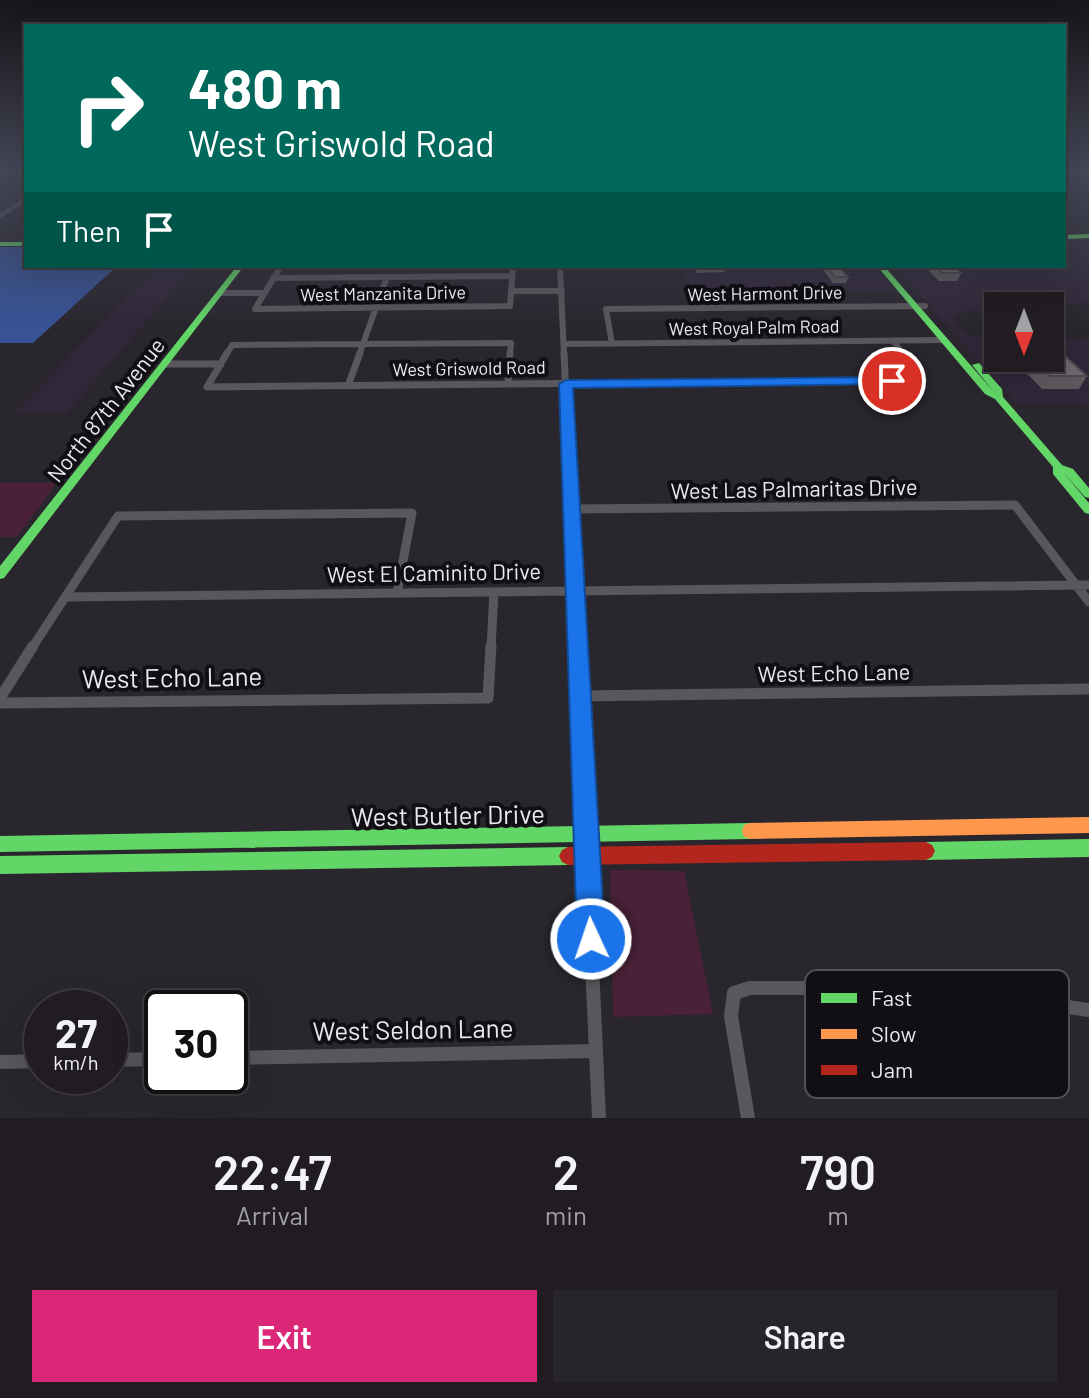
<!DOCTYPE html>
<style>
body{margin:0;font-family:Barlow,sans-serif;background:#28252a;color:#f1f3f6;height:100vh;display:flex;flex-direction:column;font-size:30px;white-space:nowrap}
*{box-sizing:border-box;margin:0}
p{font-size:26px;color:#a2a1a5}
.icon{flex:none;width:44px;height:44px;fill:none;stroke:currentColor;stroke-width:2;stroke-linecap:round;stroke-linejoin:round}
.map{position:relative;height:1118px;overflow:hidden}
.panel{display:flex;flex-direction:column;background:#201c22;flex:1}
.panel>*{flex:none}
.top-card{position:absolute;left:24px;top:24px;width:1042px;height:244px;border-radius:0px;box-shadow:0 8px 32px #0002,0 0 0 2px #3d3a40;background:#00695c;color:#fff;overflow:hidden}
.needle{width:52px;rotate:180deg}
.controls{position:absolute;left:984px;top:292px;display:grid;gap:16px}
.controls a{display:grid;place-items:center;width:80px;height:80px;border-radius:0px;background:#201c22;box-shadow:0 8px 32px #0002,0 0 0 2px #3d3a40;font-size:40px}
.speed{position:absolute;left:24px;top:990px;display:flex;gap:16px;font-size:40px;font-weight:700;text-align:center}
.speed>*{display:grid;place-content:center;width:104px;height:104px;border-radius:50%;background:#201c22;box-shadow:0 8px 32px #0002,0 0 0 2px #3d3a40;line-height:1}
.speed small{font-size:20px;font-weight:400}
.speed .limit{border:4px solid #111;border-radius:12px;background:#fff;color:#111}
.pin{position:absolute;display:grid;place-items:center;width:68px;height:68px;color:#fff;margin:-34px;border:4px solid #fff;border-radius:50%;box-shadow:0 2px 8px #0007}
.me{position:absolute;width:88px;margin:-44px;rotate:357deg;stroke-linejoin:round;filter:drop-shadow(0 0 6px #0008)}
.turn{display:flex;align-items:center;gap:28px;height:168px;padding:0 32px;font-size:36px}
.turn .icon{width:104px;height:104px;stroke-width:2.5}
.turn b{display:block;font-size:56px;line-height:68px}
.then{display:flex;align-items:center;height:76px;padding:0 32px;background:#0003;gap:16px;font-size:30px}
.eta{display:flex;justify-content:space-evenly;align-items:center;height:136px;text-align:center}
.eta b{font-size:48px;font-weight:600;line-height:56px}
.action{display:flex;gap:16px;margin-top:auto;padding:16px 32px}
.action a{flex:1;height:92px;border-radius:0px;background:#db2777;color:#fff;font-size:32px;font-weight:600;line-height:92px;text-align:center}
.action a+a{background:#28252a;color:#f1f3f6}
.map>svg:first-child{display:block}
</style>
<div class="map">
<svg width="1089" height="1118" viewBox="0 0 1089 1118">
<rect width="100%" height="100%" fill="#2a262e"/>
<path fill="#302739" d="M1064,238H1089V303H1008L950,315L971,337H998V358H1050V338L1089,339V403H1016L893,266H1064Z
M157,266H194L67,413H15Z
M679,266H875L898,291L689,293Z"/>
<path fill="#4a2138" d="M0,483H57L17,537H0Z
M610,870L684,871L713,1014L613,1017Z"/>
<path fill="#375396" d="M0,247H26V266H117L33,343H0Z"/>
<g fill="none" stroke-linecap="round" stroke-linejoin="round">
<path stroke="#59565c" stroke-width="4" d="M0,216L26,199"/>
<path stroke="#59565c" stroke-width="6" d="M560,266L564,355
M273,278L512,276
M512,291H562
M220,293H265
M255,309L510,306L513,266
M255,309L281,266
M893,341L904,355
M564,344L944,340
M612,344L606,309L925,306
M226,355L232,345L511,343L510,355
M359,355L387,277"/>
<path stroke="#59565c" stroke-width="7" d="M564,353L570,484
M902,353L923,380
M166,364H221
M508,384L510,353
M348,386L360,353
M207,387L923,380
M207,387L227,353"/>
<path stroke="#59565c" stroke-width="9" d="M570,482L578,648
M573,509L1015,505L1089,602
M67,597L1089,585
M32,648L118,516L412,513L397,593
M491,648L494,592"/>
<path stroke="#59565c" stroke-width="11" d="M577,646L587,856
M580,696L1089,689
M0,698L33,646
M0,703L488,698L491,646"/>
<path stroke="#59565c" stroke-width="14" d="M587,854L599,1118
M230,1058L596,1051
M110,1060L162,1059
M0,1062L42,1061
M748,1118L731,1016L734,993L750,988H940L1089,1010"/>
<path fill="#63d668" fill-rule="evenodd" d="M1078,171L1089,173V177L1079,172Z
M1089,234V238L1064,239V235Z
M0,242H26V246H0Z
M237,266H244L4,578L0,579V566Z
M877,266H884L994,392L972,365L979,363L1002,389L1003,397L1062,465L1073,469L1089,488V498L1085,497L1063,472L1089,503V514L1085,513L1053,474V467L995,399L985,394Z
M750,823L756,825L758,831L756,837L750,839L0,852V836Z
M1089,839V857L926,860L920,857L917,851L920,845L926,842Z
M568,847L574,850L577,856L574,862L568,865L0,874V856Z"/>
<path fill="#ff974d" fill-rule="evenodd" d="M1089,817V833L750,839L744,837L742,831L744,825L750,823Z"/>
<path fill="#b3261e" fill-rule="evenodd" d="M926,842L932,845L935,851L932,857L926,860L568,865L562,862L559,856L562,850L568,847Z"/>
</g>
<path fill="#5d595e" d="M695,266H725L724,272L697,273Z
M820,266H838L848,277L846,283H833Z
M929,266H953L961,273L957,281H939L929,271L931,268Z
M1012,358H1050L1087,376L1079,389H1042Z"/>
<path fill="#6c676d" stroke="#4c484c" stroke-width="2" d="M826,266H838L848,277H835Z
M936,266H953L961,273H942Z
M1050,344H1052L1087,376H1050L1031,358H1050Z"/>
<linearGradient id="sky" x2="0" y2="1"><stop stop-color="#171519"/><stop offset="0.52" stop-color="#444757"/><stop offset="1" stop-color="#444757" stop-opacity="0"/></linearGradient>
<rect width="1089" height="328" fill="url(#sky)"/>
<path fill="#1a73e8" stroke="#114b97" stroke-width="2" d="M892,377L896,378V384L573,388L605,939L601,949L591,954L581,949L577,939L559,384L566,380Z"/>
<g text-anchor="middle" stroke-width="8" stroke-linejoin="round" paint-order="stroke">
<g font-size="18" fill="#ece8f2" stroke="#110e14">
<text transform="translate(383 294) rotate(-1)" y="6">West Manzanita Drive</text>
<text transform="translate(765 294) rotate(-1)" y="6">West Harmont Drive</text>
<text transform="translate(754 328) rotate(-1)" y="6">West Royal Palm Road</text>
<text transform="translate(469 369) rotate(-1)" y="6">West Griswold Road</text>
</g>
<g font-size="22" fill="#ece8f2" stroke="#110e14">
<text transform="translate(106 410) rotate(-52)" y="8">North 87th Avenue</text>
<text transform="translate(794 489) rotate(-1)" y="8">West Las Palmaritas Drive</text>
<text transform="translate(434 573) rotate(-1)" y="8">West El Caminito Drive</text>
<text transform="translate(834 673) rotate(-1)" y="8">West Echo Lane</text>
</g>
<g font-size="26" fill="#ece8f2" stroke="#110e14">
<text transform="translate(172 678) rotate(-1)" y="9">West Echo Lane</text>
<text transform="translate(448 816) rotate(-1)" y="9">West Butler Drive</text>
<text transform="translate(413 1030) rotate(-1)" y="9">West Seldon Lane</text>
</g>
</g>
<rect x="805" y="970" width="264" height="128" rx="12" fill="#110e14" stroke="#534f57" stroke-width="2"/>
<rect x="821" y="993" width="36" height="10" fill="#63d668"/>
<rect x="821" y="1029" width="36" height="10" fill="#ff974d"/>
<rect x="821" y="1065" width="36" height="10" fill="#b3261e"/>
<g font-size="22" fill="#ece8f2">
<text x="871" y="1006">Fast</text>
<text x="871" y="1042">Slow</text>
<text x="871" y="1078">Jam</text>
</g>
</svg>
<div class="controls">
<a><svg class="needle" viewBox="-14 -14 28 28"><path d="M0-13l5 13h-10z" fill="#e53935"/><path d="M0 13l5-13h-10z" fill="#a2a1a5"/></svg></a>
</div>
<div class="speed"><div>27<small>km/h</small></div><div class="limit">30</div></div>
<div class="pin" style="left:892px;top:381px;background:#d93025"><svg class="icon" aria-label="arrive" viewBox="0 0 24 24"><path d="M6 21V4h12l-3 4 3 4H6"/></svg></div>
<svg class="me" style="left:591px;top:939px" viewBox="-20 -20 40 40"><circle r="17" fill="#1a73e8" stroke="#fff" stroke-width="3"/><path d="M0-11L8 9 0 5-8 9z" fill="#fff"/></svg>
<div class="top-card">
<div class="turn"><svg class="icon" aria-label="right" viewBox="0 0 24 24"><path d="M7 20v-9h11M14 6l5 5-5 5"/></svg><div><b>480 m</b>West Griswold Road</div></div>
<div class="then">Then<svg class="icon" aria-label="arrive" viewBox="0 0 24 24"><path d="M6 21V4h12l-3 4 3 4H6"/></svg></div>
</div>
</div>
<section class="panel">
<div class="eta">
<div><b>22:47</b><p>Arrival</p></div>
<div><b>2</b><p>min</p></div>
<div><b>790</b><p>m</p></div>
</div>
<div class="action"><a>Exit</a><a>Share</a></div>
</section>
